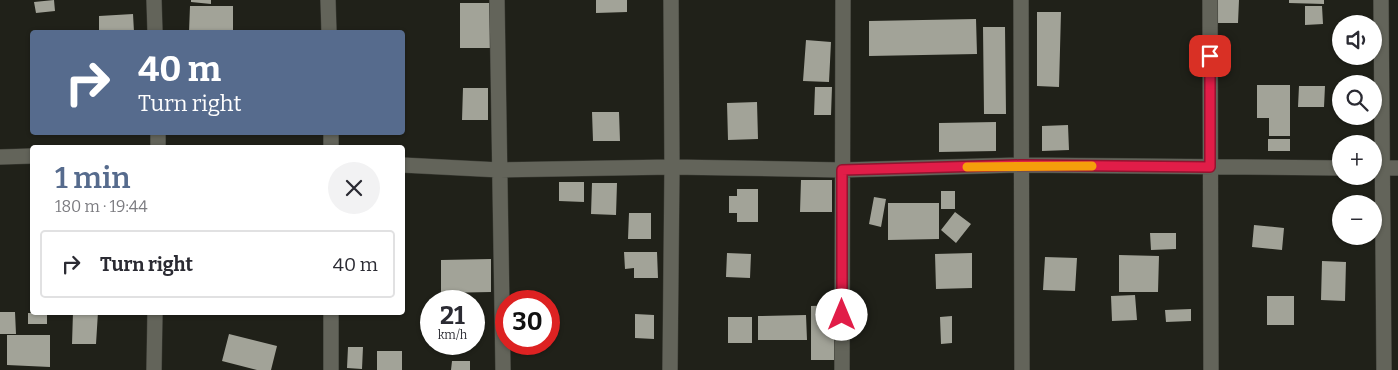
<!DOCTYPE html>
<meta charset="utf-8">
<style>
body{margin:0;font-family:Bitter,serif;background:#f2f2f3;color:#2b2b33;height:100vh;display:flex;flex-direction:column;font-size:19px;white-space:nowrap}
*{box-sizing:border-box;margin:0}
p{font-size:16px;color:#7c7c81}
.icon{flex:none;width:28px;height:28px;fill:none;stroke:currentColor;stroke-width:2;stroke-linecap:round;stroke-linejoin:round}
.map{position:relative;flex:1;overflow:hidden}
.details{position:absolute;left:30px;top:145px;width:375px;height:170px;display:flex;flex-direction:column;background:#fff;border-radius:5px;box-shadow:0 1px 4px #0004}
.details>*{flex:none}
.hud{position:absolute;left:30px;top:30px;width:375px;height:105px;border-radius:5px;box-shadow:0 1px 4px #0004;background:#566b8d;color:#fff;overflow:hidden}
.controls{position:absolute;left:1332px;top:15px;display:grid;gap:10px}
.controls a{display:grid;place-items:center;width:50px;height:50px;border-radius:50%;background:#fff;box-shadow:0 1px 4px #0004;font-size:25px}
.speed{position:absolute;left:420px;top:290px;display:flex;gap:10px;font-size:25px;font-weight:700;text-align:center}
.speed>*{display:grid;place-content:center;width:65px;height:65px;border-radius:50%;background:#fff;box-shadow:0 1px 4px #0004;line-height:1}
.speed small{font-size:12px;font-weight:400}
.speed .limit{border:8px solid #d22;background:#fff;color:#111}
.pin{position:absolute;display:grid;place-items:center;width:42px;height:42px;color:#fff;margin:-21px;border-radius:10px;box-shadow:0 2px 8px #0006}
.me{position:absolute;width:55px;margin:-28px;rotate:0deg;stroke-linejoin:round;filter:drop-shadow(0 0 4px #0008)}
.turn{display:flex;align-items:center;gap:18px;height:105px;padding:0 25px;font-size:22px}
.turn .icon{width:65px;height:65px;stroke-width:2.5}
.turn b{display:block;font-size:35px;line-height:42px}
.round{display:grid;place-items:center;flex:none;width:52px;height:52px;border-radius:26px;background:#f2f2f3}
.headline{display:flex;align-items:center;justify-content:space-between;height:85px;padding:0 25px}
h1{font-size:30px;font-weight:600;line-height:38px;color:#566b8d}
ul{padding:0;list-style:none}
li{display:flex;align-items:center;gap:15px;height:68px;margin:0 10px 8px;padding:0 15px;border:2px solid #e1e1e2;border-radius:5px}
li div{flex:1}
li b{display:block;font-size:19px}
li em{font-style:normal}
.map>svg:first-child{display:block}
</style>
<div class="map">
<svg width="1398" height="370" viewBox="0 0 1398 370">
<rect width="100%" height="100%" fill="#202119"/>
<path fill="#a2a398" d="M54,0L55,11L36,13L34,2Z
M191,0H211V4L191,2Z
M596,0H627V12L596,13Z
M1217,0H1239L1238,23H1217Z
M1289,0H1324V4L1289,3Z
M460,3H492V48H460Z
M190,6H233V32H189Z
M1305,6H1322L1323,24L1305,25Z
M1037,12H1061L1059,87L1037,86Z
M133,14L134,32H99V16Z
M976,19L977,54L869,56V21Z
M983,27H1005L1006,114H984Z
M806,40L831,42L829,82L803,81Z
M1257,85H1290V136H1269V118H1257Z
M1299,86H1325L1324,107H1298Z
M815,87H832L831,115H814Z
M463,88H488V120H462Z
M757,102L758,139L728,140L727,103Z
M592,112H619L620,141H593Z
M996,122V151L939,152V123Z
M1068,125L1069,150L1042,151V126Z
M1268,139H1290V151H1268Z
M801,180H832V212H800Z
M559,182H584V202L559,201Z
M592,183H617L616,215L591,214Z
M737,189H758V222H737V213H729V196H737Z
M941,191H955V209H941Z
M874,197L886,199L881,227L869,224Z
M888,203H939V239L888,240Z
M955,212L971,224L956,243L941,230Z
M629,213H651V239H628Z
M1254,225L1284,228L1282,250L1252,247Z
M1150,233H1176V249L1151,250Z
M624,252H657L658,278H634V268L625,269Z
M727,253L751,254L750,278L726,277Z
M972,253V288L936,289L935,254Z
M1119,255L1159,256L1158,292H1119Z
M1045,257L1077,258L1075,291L1043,290Z
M491,259V292L441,293V260Z
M1322,261L1346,262L1345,301L1321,300Z
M1135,295L1137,320L1112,321L1111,296Z
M1267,296H1294V325H1267Z
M835,305L836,360H811V306Z
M1191,309V321L1166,322L1165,310Z
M0,312H15L16,334H0Z
M73,312H98L96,344H72Z
M28,313H47V324H28Z
M635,314L654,315V339L635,338Z
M806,315L807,340H758V316Z
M952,316V343L941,344L940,317Z
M728,317H752V343H728Z
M229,334L277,346L271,370H257L222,361Z
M7,335H50V367L7,365Z
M348,347H363L362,369L347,368Z
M377,351H402V370H377Z
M452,361H470V370H451Z"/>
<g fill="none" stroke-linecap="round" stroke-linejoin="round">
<g stroke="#3d3e37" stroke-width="16">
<path id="minor" d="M154,0L155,32
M328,0L329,32
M497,0L503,370
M1021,0L1022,370
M1210,0L1211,370
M1381,0L1384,370
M158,132V148
M331,132V148
M0,157L32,156
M402,165L500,170L672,167L842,170L1021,165L1341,168
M1374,168H1398
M154,370L155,312
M331,370V312
M670,370L672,167L671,0
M842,370L843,0"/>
</g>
<use href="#minor" stroke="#63645a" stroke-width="15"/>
</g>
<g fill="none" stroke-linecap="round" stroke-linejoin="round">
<g stroke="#92132f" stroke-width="12">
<path id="route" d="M842,315V170L1021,165L1210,167V56"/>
</g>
<use href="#route" stroke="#e11d48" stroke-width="9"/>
<path stroke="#f59e0b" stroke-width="9" d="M967,167L1092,166"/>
</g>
</svg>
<div class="controls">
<a><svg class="icon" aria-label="sound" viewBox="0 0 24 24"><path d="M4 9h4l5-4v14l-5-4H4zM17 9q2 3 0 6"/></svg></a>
<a><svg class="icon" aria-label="search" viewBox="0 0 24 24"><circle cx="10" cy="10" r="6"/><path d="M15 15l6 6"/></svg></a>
<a>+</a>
<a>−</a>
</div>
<div class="speed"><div>21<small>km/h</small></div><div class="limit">30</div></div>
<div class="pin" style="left:1210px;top:56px;background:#d93025"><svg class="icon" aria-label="arrive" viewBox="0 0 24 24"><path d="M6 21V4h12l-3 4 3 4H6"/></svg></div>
<svg class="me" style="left:842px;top:315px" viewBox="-20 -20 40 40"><circle r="19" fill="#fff"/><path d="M0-13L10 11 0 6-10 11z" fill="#e11d48"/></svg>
<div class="hud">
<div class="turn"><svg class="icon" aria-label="right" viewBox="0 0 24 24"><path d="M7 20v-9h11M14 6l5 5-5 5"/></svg><div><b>40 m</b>Turn right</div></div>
</div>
<section class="details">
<div class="headline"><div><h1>1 min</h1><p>180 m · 19:44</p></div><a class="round"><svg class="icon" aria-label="close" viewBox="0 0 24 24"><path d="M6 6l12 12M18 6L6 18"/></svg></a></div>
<ul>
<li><svg class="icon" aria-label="right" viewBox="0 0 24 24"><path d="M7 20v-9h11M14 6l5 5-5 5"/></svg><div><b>Turn right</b></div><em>40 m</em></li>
</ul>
</section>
</div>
